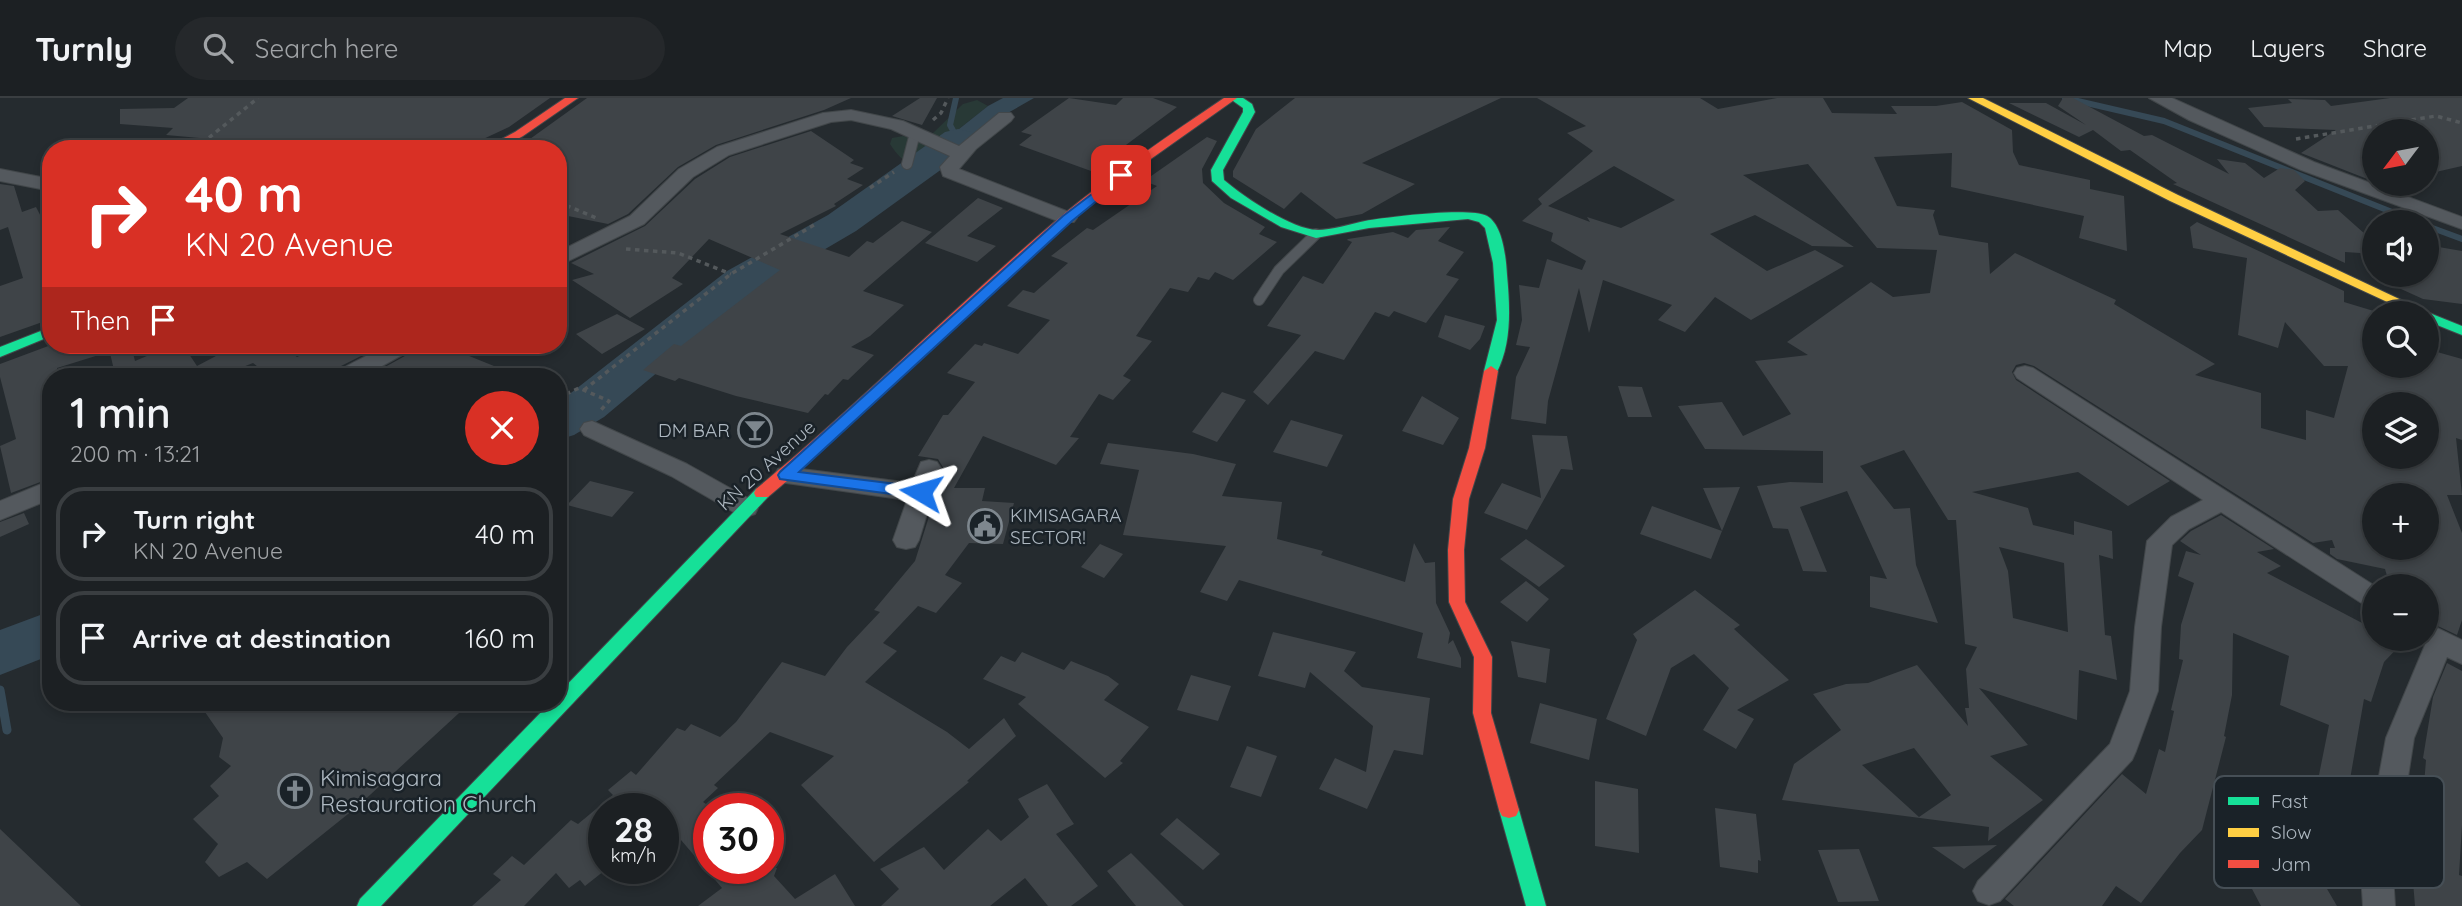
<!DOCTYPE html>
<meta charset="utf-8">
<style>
body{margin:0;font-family:Quicksand,sans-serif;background:#25282b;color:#f1f3f6;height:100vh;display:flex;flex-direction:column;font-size:26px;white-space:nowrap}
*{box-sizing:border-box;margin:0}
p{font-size:23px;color:#a0a3a6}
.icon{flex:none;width:38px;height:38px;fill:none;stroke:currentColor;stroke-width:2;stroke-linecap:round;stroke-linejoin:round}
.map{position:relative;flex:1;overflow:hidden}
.sheet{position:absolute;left:42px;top:270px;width:525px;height:343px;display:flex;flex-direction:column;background:#1c2023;border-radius:28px;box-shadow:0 4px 10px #0003,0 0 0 2px #3a3e41}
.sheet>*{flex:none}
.guide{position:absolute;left:42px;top:42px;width:525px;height:214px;border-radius:28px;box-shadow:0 4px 10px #0003,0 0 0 2px #3a3e41;background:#d93025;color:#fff;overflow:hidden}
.needle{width:46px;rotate:238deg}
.fabs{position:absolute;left:2362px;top:21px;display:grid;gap:14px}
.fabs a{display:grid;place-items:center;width:77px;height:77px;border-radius:50%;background:#1c2023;box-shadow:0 4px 10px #0003,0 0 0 2px #3a3e41;font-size:35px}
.speed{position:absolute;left:588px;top:695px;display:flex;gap:14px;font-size:35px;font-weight:700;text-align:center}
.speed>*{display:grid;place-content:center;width:91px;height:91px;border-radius:50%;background:#1c2023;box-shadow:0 4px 10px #0003,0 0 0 2px #3a3e41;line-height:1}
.speed small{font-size:18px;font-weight:400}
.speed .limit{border:10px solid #d22;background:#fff;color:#111}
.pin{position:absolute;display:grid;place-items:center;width:60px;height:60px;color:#fff;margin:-30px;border-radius:14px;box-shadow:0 4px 10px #0006}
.me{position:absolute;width:77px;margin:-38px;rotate:277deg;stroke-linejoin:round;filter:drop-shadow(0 0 5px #0008)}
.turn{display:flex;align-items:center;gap:24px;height:147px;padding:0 28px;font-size:32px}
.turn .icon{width:91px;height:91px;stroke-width:2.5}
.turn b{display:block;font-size:49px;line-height:60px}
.then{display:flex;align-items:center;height:66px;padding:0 28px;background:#0003;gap:14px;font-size:26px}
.round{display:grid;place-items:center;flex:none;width:74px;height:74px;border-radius:37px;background:#25282b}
.summary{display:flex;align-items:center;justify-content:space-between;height:119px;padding:0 28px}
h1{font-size:42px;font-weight:600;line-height:52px}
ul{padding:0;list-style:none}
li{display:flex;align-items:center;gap:21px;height:94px;margin:0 14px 10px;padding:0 14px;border:4px solid #3a3e41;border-radius:28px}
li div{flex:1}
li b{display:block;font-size:26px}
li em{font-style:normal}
header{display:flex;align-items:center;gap:42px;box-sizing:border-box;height:98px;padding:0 35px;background:#1c2023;border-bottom:2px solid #3a3e41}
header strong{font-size:33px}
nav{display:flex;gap:38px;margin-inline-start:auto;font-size:24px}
.search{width:490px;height:63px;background:#25282b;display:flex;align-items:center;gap:18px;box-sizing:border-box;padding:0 24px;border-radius:38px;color:#a0a3a6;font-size:26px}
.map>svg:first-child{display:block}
</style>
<header>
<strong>Turnly</strong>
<div class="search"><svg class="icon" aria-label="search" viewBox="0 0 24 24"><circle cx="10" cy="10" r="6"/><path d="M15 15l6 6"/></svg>Search here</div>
<nav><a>Map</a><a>Layers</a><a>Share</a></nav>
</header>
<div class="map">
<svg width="2462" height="808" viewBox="0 0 2462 808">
<rect width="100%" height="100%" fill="#252b2f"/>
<path fill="#283936" d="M977,2L988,8L945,42L941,43L930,38L963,6Z
M903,38L934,49C917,73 904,68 890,46L892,40Z"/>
<path fill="#364956" d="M1003,0H1034L1006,16L965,44L958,42L954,35L988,8Z"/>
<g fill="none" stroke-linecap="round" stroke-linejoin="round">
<path stroke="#364956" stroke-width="6" d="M956,0L950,27L958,42L964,37
M2065,0L2164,23L2417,124
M2427,128L2462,141"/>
<path stroke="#364956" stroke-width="9" d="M33,541L51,519
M0,592L7,632"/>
<path fill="#364956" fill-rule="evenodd" d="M958,31L971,34L976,42L971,50L856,133L757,191L604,319L574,337L558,342V305L727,173L828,117L945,34Z
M51,513V557L0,577V532Z"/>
</g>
<path fill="#3f4448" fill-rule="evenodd" d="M188,0H550L509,29L479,43L474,51H212L211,41L166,37L173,30L120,26V11L174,10Z
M587,0H851L824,12L716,47L678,69L628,116L608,126L558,116V51H516Z
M920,0H937L922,27L892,18Z
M1069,0L1116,7L1123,0H1153L1177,9L1091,73L1019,47L1032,37L1021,34Z
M1295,0H1501L1362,65L1415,86L1362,116L1336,121L1301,94L1284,111L1233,79V73L1256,31Z
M1537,0H1700L1718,11L1777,0H1823L1832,15L1897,16L1891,8H1936L1962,4L2012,32L2013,54L2019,67L2090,82V91L2124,98L2127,153L2079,140L2084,118L1951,89L1952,55L1874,59L1897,108L1935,112L1933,117L1939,137L1988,145L1990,176L2015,155L2116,202L2114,206L2215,266L2195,277L2261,295V330L2306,342V312L2334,320L2348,268H2324L2285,224L2278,250L2238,237L2247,160L2193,150L2190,129L2197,124L2344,193V204L2377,214L2375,268H2431L2430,252L2462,261V342L2456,340L2462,397H2447L2462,435V522L2457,537L2427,523V488H2390L2385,471L2337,461L2330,456V450H2335L2332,442L2313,445L2034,268L2024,265L2016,267L2012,274L2016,282L2170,383L2128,408L2078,374L1972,394L2028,410L2033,427L2074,437V423L2112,433L2113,461L2099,457L2105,537L2111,538L2117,582L2079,572L2077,622L1979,590L2028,647L1990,658L2043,702L1988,743L1989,729L1782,702L1794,666L1841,632L1813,596L1846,586L1868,585L1917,567L1968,628L1965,610H1969L1966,571L1977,549L1965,546L1956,422H1948L1904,352L1860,368L1894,411L1910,410L1916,467L1938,525L1870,509V478L1887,481L1847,393L1800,409L1827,474L1803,473L1788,431L1773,430L1757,388L1790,384L1823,385V353L1705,351L1678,308L1722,304L1743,338L1791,316L1755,263L1808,257L1787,244L1871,184L1893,199L1930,195L1937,152L1877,150L1808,66L1743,77L1854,149L1812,148L1755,117L1710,136L1767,173L1815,152L1844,168L1751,222L1715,199L1685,234L1658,222L1672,207L1603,182L1589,235L1579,190L1548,303L1546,326L1511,321L1516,279L1530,249L1516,247L1522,222L1519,187L1539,190L1547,161L1582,172L1586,163L1551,143L1553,135L1522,123L1542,106L1538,101L1593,53L1567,35L1586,28ZM1614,68L1675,102L1621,130L1587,119L1590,124L1548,108ZM2370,306H2427V359H2375V336ZM2375,397H2427V450H2375ZM1999,449L2064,465L2068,534L2013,520L2008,473ZM1914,650L1951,697L1919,719L1862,667Z
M2063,0H2073L2144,38L2152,37L2229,76L2217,61L2245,65L2264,80L2280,70L2294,72L2305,83L2295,92L2318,113L2338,112L2375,145V156L2345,154V165L2173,86L2177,85L2130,52L2121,53L2093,32L2079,39L2009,5H2046L2086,27L2058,8Z
M2390,0H2462V68L2427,76V33H2375V84L2301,55L2336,32L2264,29L2248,10L2292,5L2288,1L2325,2L2331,8Z
M811,33L854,62L850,65L864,70L847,81L863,87L834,106L836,108L780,136L849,159L867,143L873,145L902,123L932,134L863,193L904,207L870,238L851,249L874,257L848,282L843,281L828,297L825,296L808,315L736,298L679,280L675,283L643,272L674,246L681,248L780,172L709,141L672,180L683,186L630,220L572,182L594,176L571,165L645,128L695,81L730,59Z
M1207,39L1217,43L1202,71L1203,85L1224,105L1265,129L1259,136L1277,144L1233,182L1215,174L1209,182L1198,179L1188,194L1170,190L1136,238L1152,243L1123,278L1131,282L1113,302L1099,296L1070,339L1079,340L1056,367L983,338L954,390H985L982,403L1014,405L1003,446L969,445L945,477L962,485L936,515L918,508L883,545L897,553L865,584L947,634L969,651L1004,620L1016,638L967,683L969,684L874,764L801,687L834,658L770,634L714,687L718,690L703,704L709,708V770H777L774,778L795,801L835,776L855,808H698L722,790L681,742L663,758V710H604V773L585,788L580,782L569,790L556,775L524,808H472L501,782L493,776L512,758L524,767L571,722L578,726L613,697L608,692L631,673L636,677L677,630L685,633L691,626L720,639L736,624L782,564L825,578L847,549L880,514L874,512L915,463L944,371L938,361L918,358L943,317H948L975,284L947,275L975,246L982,248L984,245L1018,256L1050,222L1007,208L1023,192L1034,195L1068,165L1051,158L1087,130L1093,132L1157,88L1144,83Z
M0,86L14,88L22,114L36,109L51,138V221L0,239V188L23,180L8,129L0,132Z
M978,100L1003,110L967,138L996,148L977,164L925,145Z
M1450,129L1438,143L1464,154L1446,177L1459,181L1426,225L1394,213L1389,219L1375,214L1344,262L1315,253L1268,307L1253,294L1301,237L1267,228L1303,178L1323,186L1352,144L1347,142L1348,141L1393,134L1408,140L1416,132Z
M2427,147L2462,153V206L2423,201L2401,191L2392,177H2427Z
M617,216L645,231L602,256L576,236Z
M1445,217L1485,228L1480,241L1470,252L1438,239Z
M51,247H114L115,252L57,270L58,278H51V380L11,395L0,348L16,341L0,279V266Z
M131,247L135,263L173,247H183L197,268L233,249L229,247H295L286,251L297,259L323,247H383L339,269L330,278H259L266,275L253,265L220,278H99L114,272L110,255Z
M417,247H442L519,278H369L412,254Z
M1618,288L1642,289L1652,319H1628Z
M1222,294L1246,302L1217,344L1192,334Z
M1422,298L1459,320L1443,347L1402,333Z
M1291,322L1343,337L1327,369L1273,354Z
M1532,337L1567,338L1573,372L1561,371L1527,432L1484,415L1502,385L1541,400Z
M1108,345L1193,356L1236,366L1222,398L1282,404L1277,441L1323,453L1321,457L1405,484L1414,445L1425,465L1435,464L1436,505L1450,535L1448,546L1453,542L1461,560V570L1417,560L1423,535L1239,482L1227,503L1200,494L1226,448L1123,437L1139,372L1100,366Z
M590,383L634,394L612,419L567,407Z
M1740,389L1722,433L1703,390Z
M1652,408L1722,433L1711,461L1640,436Z
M24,415L29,426L0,439V424Z
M2221,417L2274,451L2257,454L2281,468L2267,475L2364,526L2375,534V541H2406L2384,564L2371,604L2364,601L2345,710L2315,697L2329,627L2280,607L2289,558L2233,535L2232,597L2224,638L2226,639L2202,732L2180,755L2141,805L2116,788L2102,808H2014L2005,801L2122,676L2146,696L2159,651L2165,654L2174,613L2171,612L2183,562L2179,561L2181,527L2194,485L2178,478L2186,453L2201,457L2180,443L2191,433Z
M1526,441L1565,468L1539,489L1500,461Z
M1100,446L1123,456L1104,480L1081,469Z
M1526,483L1549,501L1527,524L1500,504Z
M1695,492L1740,527L1734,531L1789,582L1737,612L1754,621L1736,651L1703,632L1729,590L1694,556L1671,570L1646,638L1606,621L1637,542L1633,536Z
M1273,534L1356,554L1344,573L1362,589L1430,600L1423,657L1394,652L1367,711L1319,691L1335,660L1366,674L1373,628L1310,574L1305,590L1258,578Z
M1511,543L1550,551L1546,585L1518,579Z
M1022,554L1064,572L1071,563L1108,578L1119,586L1104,602L1149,629L1120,663L1123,665L1105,680L1018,606L1026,599L983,581L1001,558L1015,564Z
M2447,565L2462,573V727L2459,777L2462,778V808H2415L2411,759L2418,761L2426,662L2423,660L2433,599Z
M1191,577L1231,588L1218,623L1177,612Z
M198,604H471L358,708L267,781L247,764L219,779L205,764L218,746L193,721L219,698L210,688L231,668L219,659L223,640Z
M1540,605L1597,621L1589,662L1530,645Z
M1247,648L1277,658L1261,699L1230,689Z
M1595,683L1638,691L1639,755L1595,748Z
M1047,686L1074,726L1056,736L1098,788L1071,808H1048L1025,780L990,808H881L899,791L880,771L924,749L944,772L988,731L1001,743L1029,719L1018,701Z
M1715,710L1756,716L1761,763L1758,762V775L1720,769Z
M1177,720L1220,756L1203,772L1160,736Z
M0,731L81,808H0Z
M1997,747L1964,771L1932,749Z
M1859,751L1879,803L1838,804L1818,752Z
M2232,753L2306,755L2337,808H2261Z
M1131,755L1184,808H1136L1107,773Z"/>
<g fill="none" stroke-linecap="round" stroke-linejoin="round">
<g stroke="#42474a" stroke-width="12">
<path id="lane" d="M907,66L915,35
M1259,202L1279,172L1316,136"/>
</g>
<g stroke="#42474a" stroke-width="2">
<path id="street" d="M2149,0H2172L2314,64L2462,119V131L2301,72L2189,22Z
M851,12L903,23L959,48L999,15H1011L1014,19L1011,23L976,51L959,71L1074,116L1077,120L1074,124H1060L943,78L940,69L950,58L891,31L851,22L831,24L729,57L693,79L644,126L558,168V154L630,118L679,71L717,49L823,15Z
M0,71L51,81V93L0,83Z
M388,247H414L411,252L364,278H332C336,272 377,253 388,247Z
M2025,268L2033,270L2375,488V511L2366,508L2221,414L2189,431L2172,447L2161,529L2158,593L2136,653L2132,662L2000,803L1989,807L1978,803L1973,793L1978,783L2110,646L2130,593L2135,529L2147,443L2171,419L2203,402L2017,280L2014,275L2017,270Z
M592,323L687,366L755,404L758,410L755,416L746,419L737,416L671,378L584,337L580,331L584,325Z
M929,362L937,364L941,370L919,442L915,449L906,451L897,449L893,442L907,402L786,385L778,383L774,377L778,371L786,369L912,385L921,364Z
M51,382V401L0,422V403Z
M2427,525L2462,542V566L2447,559L2414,640L2393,776L2395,808H2363L2361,776L2386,640L2425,547L2417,541H2427Z"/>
</g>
<g stroke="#42474a" stroke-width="2">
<path id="fast" d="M1229,0H1243L1252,6L1255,14L1223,72L1224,82C1244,99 1291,131 1317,132C1332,132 1350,126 1365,123C1388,119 1469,109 1487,118C1503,127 1506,160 1507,177C1510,210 1512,246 1496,276L1491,278L1484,273L1497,222L1493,165L1485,130L1479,124L1468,121L1369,130L1316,140L1281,129L1231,100L1212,83L1211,72L1243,14V10Z
M2427,214L2462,228V237L2427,223V215H2422Z
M51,229V238L0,259V249Z
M762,389L768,391L770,395L768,399L381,808H357L360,801L551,604H558V596L756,391Z
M1509,704L1516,706L1519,712L1546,808H1526L1499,712L1502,706Z"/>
</g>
<g stroke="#42474a" stroke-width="2">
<path id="slow" d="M1968,0H1983L2178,97L2429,215L2427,217V215H2411L2170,103Z"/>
</g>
<g stroke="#42474a" stroke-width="2">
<path id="jam" d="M565,0H578L523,38L499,51H483L515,34Z
M1224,0H1237L1131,75L1071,123L807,366L768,399H756L754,395L756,391C863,303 959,204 1065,115C1115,74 1169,37 1224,0Z
M1491,268L1498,273L1485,350L1469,401L1464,452L1465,504L1492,559L1491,615L1519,712L1516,718L1509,720L1502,718L1499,712L1473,615L1474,559L1449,504L1448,452L1453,401L1469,350L1484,273Z"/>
</g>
<path stroke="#54595c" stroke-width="3.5" stroke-dasharray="4.5 4.5" stroke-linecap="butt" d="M933,22L941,15L948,0
M2296,41L2436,18L2462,25
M195,51L258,0
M870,90L894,74
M558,104L599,121
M626,151L678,155L731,176
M584,292L731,176L814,127
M558,300L579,290L609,303L600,313"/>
<use href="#lane" stroke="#54595e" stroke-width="10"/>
<use href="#street" fill="#54595e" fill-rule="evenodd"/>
<use href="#fast" fill="#16e098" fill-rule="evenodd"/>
<use href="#slow" fill="#ffcf43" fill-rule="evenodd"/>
<use href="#jam" fill="#f24e42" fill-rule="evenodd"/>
</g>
<path fill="#1a73e8" stroke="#114b97" stroke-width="2" d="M1121,74L1125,75V80L1072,123L799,374L921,389L927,390L929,394L927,398L921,400L780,381L778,377L780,374L1063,118Z"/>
<defs>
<g id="bar-ring" transform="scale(1.75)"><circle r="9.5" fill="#1a2228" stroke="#7e878e" stroke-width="1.5"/><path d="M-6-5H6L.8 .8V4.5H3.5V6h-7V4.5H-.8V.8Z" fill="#7e878e"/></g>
<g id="civic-ring" transform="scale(1.75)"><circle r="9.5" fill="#1a2228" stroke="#7e878e" stroke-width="1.5"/><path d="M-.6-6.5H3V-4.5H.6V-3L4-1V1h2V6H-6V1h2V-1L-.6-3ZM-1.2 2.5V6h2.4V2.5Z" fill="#7e878e"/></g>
<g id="church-ring" transform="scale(1.75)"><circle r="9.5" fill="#1a2228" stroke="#7e878e" stroke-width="1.5"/><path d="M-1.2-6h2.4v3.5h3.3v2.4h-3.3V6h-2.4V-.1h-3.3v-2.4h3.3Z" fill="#7e878e"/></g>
</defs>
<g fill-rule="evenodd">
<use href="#bar-ring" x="755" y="332"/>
<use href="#civic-ring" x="985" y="428"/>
<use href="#church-ring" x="295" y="693"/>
</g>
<g text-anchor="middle" stroke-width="5" stroke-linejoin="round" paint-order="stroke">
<g font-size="19" fill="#aeb8c1" stroke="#1a2228" text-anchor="end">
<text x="730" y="339">DM BAR</text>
<text x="1010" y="424" text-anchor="start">KIMISAGARA<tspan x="1010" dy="22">SECTOR!</tspan></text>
</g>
<g font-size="19" fill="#aeb8c1" stroke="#1a2228">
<text transform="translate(766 367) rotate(-42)" y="7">KN 20 Avenue</text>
</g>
<g font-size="23" fill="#aeb8c1" stroke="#1a2228" text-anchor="start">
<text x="320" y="688">Kimisagara<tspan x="320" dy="26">Restauration Church</tspan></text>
</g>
</g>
<rect x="2214" y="678" width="230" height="112" rx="10" fill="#1a2228" stroke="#464f56" stroke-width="2"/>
<rect x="2228" y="699" width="31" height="8" fill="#16e098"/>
<rect x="2228" y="730" width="31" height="9" fill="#ffcf43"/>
<rect x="2228" y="762" width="31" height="8" fill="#f24e42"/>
<g font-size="19" fill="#aeb8c1">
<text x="2271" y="710">Fast</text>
<text x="2271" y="741">Slow</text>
<text x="2271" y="773">Jam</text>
</g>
</svg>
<div class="fabs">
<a><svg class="needle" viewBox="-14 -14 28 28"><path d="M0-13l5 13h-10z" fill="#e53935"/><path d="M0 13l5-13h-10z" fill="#a0a3a6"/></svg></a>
<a><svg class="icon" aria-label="sound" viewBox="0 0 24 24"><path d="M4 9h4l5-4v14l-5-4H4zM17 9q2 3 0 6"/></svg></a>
<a><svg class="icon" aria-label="search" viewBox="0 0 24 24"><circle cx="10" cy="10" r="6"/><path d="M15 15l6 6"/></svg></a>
<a><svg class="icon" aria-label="layers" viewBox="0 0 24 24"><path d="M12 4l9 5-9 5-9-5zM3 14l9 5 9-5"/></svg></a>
<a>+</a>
<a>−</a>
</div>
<div class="speed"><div>28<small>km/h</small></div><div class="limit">30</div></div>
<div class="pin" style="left:1121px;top:77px;background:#d93025"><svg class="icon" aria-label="arrive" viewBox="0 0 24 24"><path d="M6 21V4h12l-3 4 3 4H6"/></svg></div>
<svg class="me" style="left:921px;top:394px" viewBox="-20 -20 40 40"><path d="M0-17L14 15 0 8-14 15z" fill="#1a73e8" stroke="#fff" stroke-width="4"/></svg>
<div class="guide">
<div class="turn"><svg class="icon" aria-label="right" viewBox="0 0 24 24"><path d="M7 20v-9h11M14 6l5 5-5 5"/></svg><div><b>40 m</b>KN 20 Avenue</div></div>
<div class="then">Then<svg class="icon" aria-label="arrive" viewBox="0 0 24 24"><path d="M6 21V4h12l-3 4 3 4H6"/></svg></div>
</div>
<section class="sheet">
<div class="summary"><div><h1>1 min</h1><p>200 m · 13:21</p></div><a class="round" style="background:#d93025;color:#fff"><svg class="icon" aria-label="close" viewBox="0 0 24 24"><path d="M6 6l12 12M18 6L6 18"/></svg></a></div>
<ul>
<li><svg class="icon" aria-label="right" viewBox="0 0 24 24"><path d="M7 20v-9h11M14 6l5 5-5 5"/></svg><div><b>Turn right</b><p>KN 20 Avenue</p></div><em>40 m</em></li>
<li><svg class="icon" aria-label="arrive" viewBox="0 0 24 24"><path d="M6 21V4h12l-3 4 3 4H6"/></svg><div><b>Arrive at destination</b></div><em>160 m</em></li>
</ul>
</section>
</div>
